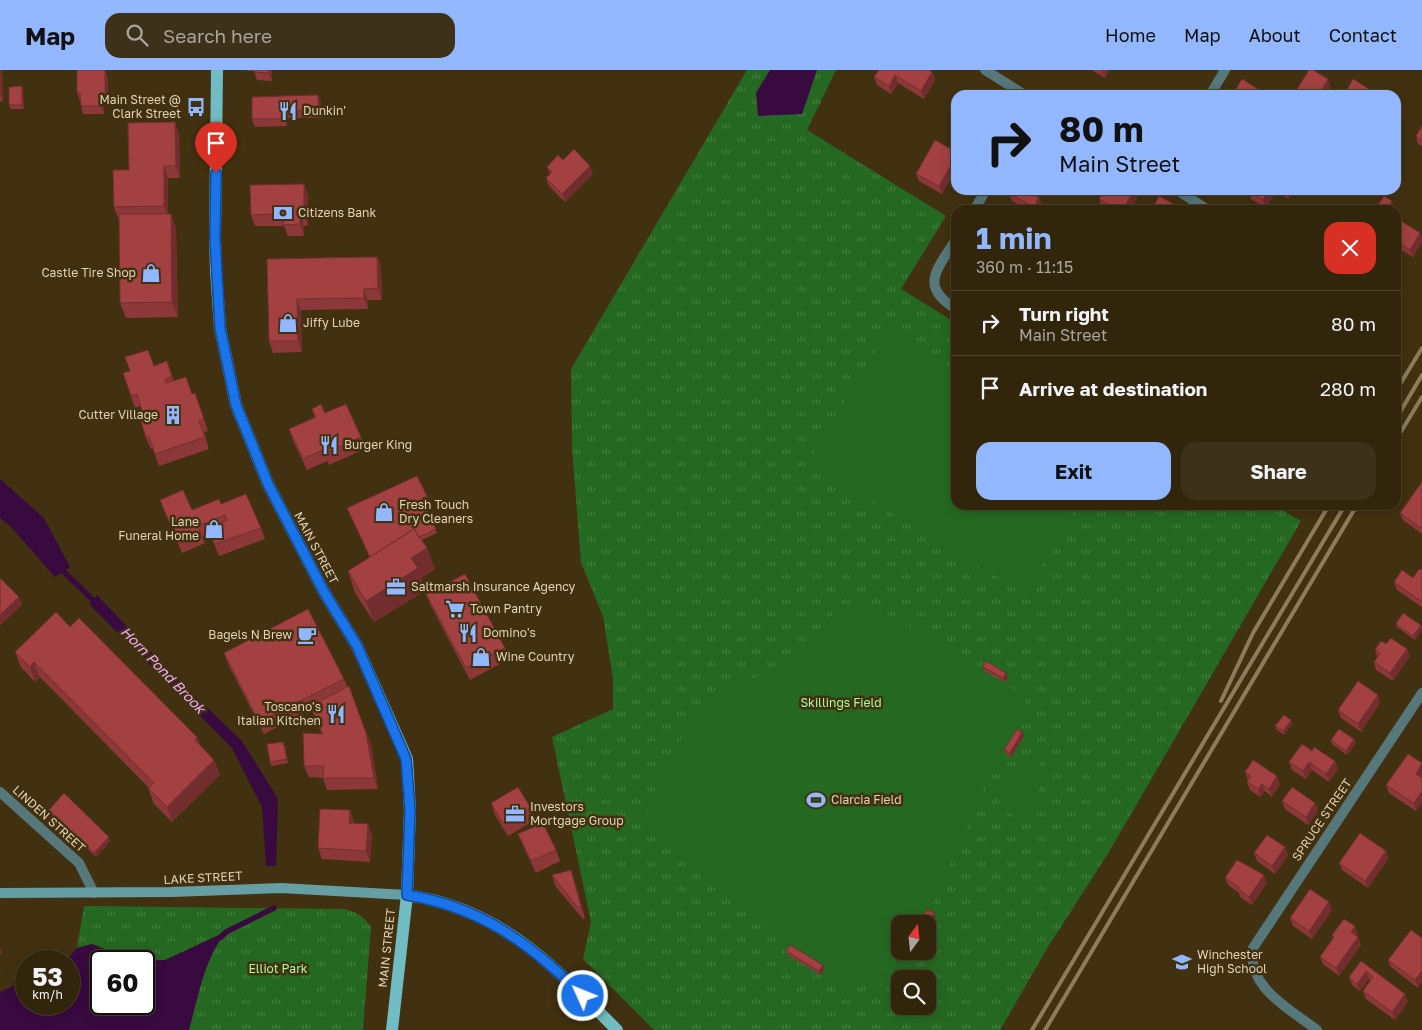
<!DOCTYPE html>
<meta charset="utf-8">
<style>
body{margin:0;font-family:"Golos Text",sans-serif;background:#3d311a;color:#f1f3f6;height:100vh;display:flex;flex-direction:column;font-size:19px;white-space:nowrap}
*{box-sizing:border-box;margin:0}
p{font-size:16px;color:#a8a59d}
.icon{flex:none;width:28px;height:28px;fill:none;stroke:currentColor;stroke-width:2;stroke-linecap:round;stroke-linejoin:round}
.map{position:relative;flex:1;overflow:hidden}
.side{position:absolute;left:951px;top:135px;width:450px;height:305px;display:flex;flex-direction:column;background:#31250c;border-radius:15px;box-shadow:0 2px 12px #0003,0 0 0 1px #4c422d}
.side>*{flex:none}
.guide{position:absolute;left:951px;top:20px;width:450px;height:105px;border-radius:15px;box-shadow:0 2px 12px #0003,0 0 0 1px #4c422d;background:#92b7fd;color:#111;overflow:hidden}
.needle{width:32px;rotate:15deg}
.buttons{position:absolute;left:891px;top:845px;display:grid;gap:10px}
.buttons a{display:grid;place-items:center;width:45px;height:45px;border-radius:10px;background:#31250c;box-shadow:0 2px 12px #0003,0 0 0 1px #4c422d;font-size:25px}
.speed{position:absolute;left:15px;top:880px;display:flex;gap:10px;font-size:25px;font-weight:700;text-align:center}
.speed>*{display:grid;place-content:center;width:65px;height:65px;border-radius:50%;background:#31250c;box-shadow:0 2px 12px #0003,0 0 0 1px #4c422d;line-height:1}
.speed small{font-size:12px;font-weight:400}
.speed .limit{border:2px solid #111;border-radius:8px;background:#fff;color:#111}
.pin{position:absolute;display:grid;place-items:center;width:42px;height:42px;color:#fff;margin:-51px -21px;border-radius:50% 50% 50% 0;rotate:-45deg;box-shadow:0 0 5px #0007}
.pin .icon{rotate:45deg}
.me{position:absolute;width:55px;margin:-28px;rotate:314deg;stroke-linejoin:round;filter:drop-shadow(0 0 4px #0008)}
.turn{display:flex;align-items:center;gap:18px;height:105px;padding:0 25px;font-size:22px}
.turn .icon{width:65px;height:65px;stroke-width:2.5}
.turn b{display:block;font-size:35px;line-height:42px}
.round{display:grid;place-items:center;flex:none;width:52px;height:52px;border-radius:15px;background:#3d311a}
.overview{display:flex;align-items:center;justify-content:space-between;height:85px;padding:0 25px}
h1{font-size:30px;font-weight:700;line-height:38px;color:#92b7fd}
.primary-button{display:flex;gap:10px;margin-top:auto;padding:10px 25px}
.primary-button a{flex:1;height:58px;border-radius:15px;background:#92b7fd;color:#111;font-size:20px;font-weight:700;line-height:58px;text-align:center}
.primary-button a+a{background:#3d311a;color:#f1f3f6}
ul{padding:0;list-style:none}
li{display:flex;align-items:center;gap:15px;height:65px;padding:0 25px;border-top:1px solid #4c422d}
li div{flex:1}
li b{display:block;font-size:19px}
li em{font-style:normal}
header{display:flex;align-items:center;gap:30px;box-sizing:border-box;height:70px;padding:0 25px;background:#92b7fd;color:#111}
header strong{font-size:24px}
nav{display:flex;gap:28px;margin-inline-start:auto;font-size:18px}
.search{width:350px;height:45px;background:#3d311a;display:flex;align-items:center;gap:12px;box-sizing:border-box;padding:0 18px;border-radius:15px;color:#a8a59d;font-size:19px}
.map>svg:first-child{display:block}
</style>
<header>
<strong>Map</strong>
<div class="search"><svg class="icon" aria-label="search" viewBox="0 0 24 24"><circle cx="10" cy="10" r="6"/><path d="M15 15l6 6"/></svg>Search here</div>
<nav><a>Home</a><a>Map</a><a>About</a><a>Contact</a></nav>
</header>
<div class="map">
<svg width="1422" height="960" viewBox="0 0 1422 960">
<defs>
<pattern id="grass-tufts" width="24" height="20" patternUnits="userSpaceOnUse" patternTransform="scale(1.25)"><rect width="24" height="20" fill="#256821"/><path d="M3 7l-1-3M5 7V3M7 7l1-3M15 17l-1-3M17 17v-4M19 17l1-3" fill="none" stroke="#447d3f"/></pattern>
</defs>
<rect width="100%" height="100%" fill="#413110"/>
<path fill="url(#grass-tufts)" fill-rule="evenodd" d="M747,0H836L807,60L946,146L901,219L956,253V435H1274L1301,451L1109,782L1048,877L1000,960H654L583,889L591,852L552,667L613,639V609L603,546L581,493L572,377L571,299ZM900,854H928V881H900ZM900,909H928V936H900Z
M84,836L344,839C356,842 364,846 371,857L363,960H189L203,907L214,877L225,862L165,890L134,891L92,874L77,878Z"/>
<path fill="#256821" d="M889,259L956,300V435H1078L1024,523L808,392Z
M866,532L1024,625L1029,644L988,708L933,834L922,854H900V881H906L890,908L858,917L780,871L644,755C651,741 652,725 658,711C687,641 736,609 806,589L836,538Z
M1026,686L1050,700L1021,750L997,736Z"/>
<path fill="#390a40" d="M770,0H817L802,44L758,46L756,23Z
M0,409L44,448L70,497L55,507L10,456L0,448Z
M97,525L174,606L242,671L278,729L276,796H266L262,737L232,678L89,534Z
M226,862C204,890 198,926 189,960H0V922L26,910V934H69V891H66L77,878L92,874L134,891H101V934H144V891H141L165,890Z"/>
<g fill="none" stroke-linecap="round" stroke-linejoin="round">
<path stroke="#390a40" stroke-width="5.5" d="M58,496L98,535
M221,867L226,862L274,838"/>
<path stroke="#56787b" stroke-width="10" d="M985,0L1025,25
M1210,25L1225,0
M1177,120L1208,140
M974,140L986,120
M956,169C938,199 918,216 956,239
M0,722L79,793L94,823
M1317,960C1290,939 1246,917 1253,878L1422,623"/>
<path stroke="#669fa3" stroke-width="10" d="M0,823L171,822L281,818L407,825"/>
<path stroke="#71bcc2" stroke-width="12" d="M217,0L215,169L216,200L220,258L236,335L268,414L324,522L357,576L407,689L410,740L407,825L392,960
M407,825C503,840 552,895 617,960"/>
<path stroke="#8d7c5c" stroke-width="4" d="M1396,321L1422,278
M1396,349L1422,305
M1396,370L1422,327
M1221,631L1253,563L1329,435
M1032,960L1345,435
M1045,960L1357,435"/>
</g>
<path fill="#8c3839" d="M0,0H1L2,2L3,31H0Z
M247,0H272V11L257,10L254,1H248Z
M1092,0H1109L1105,8Z
M932,2L935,10L924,29L898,13L891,24L877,15L874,7Z
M108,8L107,31H104V44H83L81,36V31H80L77,23Z
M22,16L23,20L24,39H11L9,35Z
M252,27L321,33V48H287V56L255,57L252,49Z
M1422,56V76L1418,74L1416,66Z
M179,63L180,108H168V144H171L176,159L178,247L126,248L120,233L119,148H118L114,137L129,100Z
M956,82V99L942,124L919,111L916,104Z
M563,90L593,104L565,132L549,116L546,108L550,104L547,97Z
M304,114L308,126V155L304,156V166H288L284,156H255L251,145Z
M1011,120H1039L1041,124L1039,127L1042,135L1039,140H1029L1012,131L1009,123Z
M1248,120H1294L1289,129L1276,121L1266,138L1251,129L1248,121Z
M1138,126L1130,140H1107L1102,137L1099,129Z
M1396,152L1420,163L1422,169V172L1413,187L1396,177Z
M377,187L381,198L382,230H368V239L301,240L302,282L273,283L269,271L267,189Z
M167,291L174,311L192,324L195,323L208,361L204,362L209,379L159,396L153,379H151L146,368L142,341L141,336L135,338L123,303L154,296Z
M312,339L325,343L361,367L365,379L329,395L327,391L307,400L293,371L289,359L315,348Z
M1422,412V464L1403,450L1400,443Z
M427,426L428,430L424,432L437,463L422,470L427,478L435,499L421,508L426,520L374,552L355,523L348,501L370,487L349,442Z
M160,430L192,440L221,434L261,458L265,469L219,486L210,464L202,467L205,473L182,483Z
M1422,500V537L1397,520L1394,512L1413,508Z
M426,524L505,578L509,589L470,610L431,536Z
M1396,554L1421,555L1422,559L1415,570L1397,557Z
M70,557L197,667L200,675L214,690L220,705L172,752L154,734L148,718H149L40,607L35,612L21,597L15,582Z
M1386,574L1407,579L1410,586L1393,611L1376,600L1374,592L1377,587L1375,580Z
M224,583L344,609L371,674L378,719L327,720L323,708L309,707L304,696L322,664L311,639L264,664L228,594Z
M983,597L1008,607L1005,612L984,601Z
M1380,633L1361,662L1341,648L1338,640Z
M1292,654L1284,665L1277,660L1275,656Z
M1022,662L1024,666L1011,687L1006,684L1004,680Z
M1331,670L1356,673L1347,685L1332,674Z
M285,676L288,693L271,696L270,692Z
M1312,681L1335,691L1338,699L1329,712L1312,700L1306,709L1292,700L1289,692Z
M1245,702L1280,714L1272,727L1265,721L1260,727L1250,720L1247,712L1248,710Z
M1422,706L1421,708H1422V733L1416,741L1389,723L1386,715Z
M1282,731L1315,733L1318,741L1308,755L1285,739Z
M491,733L531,738L535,750L508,766L495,745Z
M49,740L110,771L96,787L51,744Z
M350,740L354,753L368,754L372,765L370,792L322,789L318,778Z
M518,764L556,780L560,791L536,803L523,776Z
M1285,777L1288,785L1275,804L1257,791L1254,783Z
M1386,781L1388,789L1368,818L1342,800L1339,793Z
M552,805L575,812L585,848L583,849L556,817Z
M1225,808L1267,813L1252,835L1240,827L1239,823L1228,815Z
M1332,840L1312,869L1293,856L1290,848Z
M1355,856L1358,864L1357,866L1358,867L1361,875L1339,906L1323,894L1320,887L1333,869L1332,865Z
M1422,868V912L1418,918L1391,897L1388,890Z
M786,881L823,895L824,899L821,905L788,885Z
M1361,891L1408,932L1395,950L1366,929L1363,921L1371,910L1369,909L1360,921L1352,915L1349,907Z"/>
<path fill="#722e2e" d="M0,0H1L2,2L3,31L0,24Z
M105,0L108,8L107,31L105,23Z
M269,0H272V11L269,3Z
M1102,0H1109L1105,8Z
M932,2L935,10L924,29L921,21Z
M895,5L898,13L891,24L889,16Z
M1328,9L1331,17L1326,25H1319Z
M22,16L23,20L24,39L22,35Z
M101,23L104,31V44L101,36Z
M318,25L321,33V48L318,40Z
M1399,37L1403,49L1396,60V42Z
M284,41L287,48V56L284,49Z
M175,52L179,63L180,108L176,96Z
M956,86V99L942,124L939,116Z
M164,96L168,108V147L164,136Z
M590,96L593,104L565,132L562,124Z
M304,114L308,126V155L304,144Z
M1036,120H1039L1041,124L1036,132L1033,124Z
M1134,120H1135L1138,126L1130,140H1123Z
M1269,120H1275L1276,121L1266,138L1263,130Z
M1287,120H1294L1289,129L1286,122Z
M1039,128L1042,135L1039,140H1035L1034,137Z
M1392,131L1393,135L1390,140H1386Z
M171,144L176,159L178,247L172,232Z
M300,144L304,156V166L300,154Z
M1420,163L1422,169V172L1413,187L1410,180Z
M377,187L381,198L382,230L378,218Z
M364,219L368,230V239L364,228Z
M297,229L301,240L302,282L298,271Z
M427,478L435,499L421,508L426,520L374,552L366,531L411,488Z
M19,527L22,535L0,556V545Z
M1421,555L1422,559L1415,570L1413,566Z
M1407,579L1410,586L1393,611L1390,603Z
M34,592L40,607L35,612L30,597Z
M1006,603L1008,607L1005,612L1003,608Z
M1378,625L1380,633L1361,662L1358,654Z
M1291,650L1292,654L1284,665L1283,661Z
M1022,662L1024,666L1011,687L1010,683Z
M366,663L371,674L378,719L374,708Z
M197,667L202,683L195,670Z
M1354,669L1356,673L1347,685L1346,681Z
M214,690L220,705L172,752L167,737Z
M1335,691L1338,699L1329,712L1326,704Z
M1309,692L1312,700L1306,709L1303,701Z
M1422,694V706L1418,712L1416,704Z
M1277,706L1280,714L1272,727L1269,719Z
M1262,714L1265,721L1260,727L1258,719Z
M1422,721V733L1416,741L1414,733Z
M1315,733L1318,741L1308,755L1306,747Z
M350,740L354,752L353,764L349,753Z
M368,754L372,765L370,792L366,781Z
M109,767L110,771L96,787L94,783Z
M1285,777L1288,785L1275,804L1272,796Z
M1386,781L1388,789L1368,818L1365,811Z
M571,800L575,812L585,848L581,837Z
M1264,805L1267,813L1252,835L1249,827Z
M1329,832L1332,840L1312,869L1309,861Z
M934,843L936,847L928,861V855Z
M1355,856L1358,864L1354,870L1351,862Z
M1358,867L1361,875L1339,906L1336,898Z
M0,877L2,883L0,885Z
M823,895L824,899L821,905L819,901Z
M1366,901L1369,909L1360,921L1357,914Z
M1422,901V912L1418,918L1415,910Z
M1405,924L1408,932L1395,950L1392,942Z"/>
<path fill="#a34142" stroke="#722e2e" d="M77,0H105V23H101V36H81L80,23H77Z
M254,0H269V3L254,2Z
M879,0H929L932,2L921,21L895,5L889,16L874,7Z
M1309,0H1313L1328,9L1319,25H1295L1294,24Z
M1242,9L1268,25H1232Z
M1353,9L1379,25H1344Z
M22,16V35H9V17Z
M973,19L982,25H970Z
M1140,19L1149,25H1136Z
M318,25V40L284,41V49H252V27Z
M1396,35L1399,37L1396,42Z
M175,52L176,96H164V136L114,137L113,100H129L128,53Z
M1422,56V70L1416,66Z
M935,70L956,82V86L939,116L916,104Z
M574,79L590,96L562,124L546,108L552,102L547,97L558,85L563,90Z
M304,114V144H300V154L283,155V144L251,145L250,115Z
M1011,120H1036L1033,124L1039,128L1034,137L1009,123Z
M1104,120H1134L1123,140H1112L1113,137L1099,129Z
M1248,120H1269L1263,130L1248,121Z
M1159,126L1183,139L1182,140H1154L1152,139Z
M1384,126L1392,131L1386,140H1379L1376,138Z
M1326,136L1332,140H1324Z
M119,144H171L172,232L120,233Z
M1398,149L1420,163L1410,180L1396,171V152Z
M377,187L378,218L364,219V228L297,229L298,271H269L267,189Z
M148,280L154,296L167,291L172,307L165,309L166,313L186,307L192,324L195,323L204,349L199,351L205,367L155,384L149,367L146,368L138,342L142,341L137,324L131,326L123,303L130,301L125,287Z
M321,334L325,343L346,334L361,367L324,384L323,380L303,389L289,359L316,347L312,339Z
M417,406L427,426L422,428L436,459L419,467L414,459L370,487L347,438Z
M1422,412V457L1421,458L1400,443Z
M183,420L192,440L219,429L221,434L246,424L261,458L215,474L208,458L227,450L225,445L198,456L200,462L177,471L160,430Z
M414,459L427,478L411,488L418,498L366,531L348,501Z
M1419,499L1422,500V532L1394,512L1402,500L1413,508Z
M465,504L505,578L466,598L426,524Z
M0,508L19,527L0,545Z
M308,539L344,609L259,652L224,583Z
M56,542L70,557L79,548L197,667L195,670L214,690L167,737L148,718L154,713L34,592L30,597L15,582Z
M1403,543L1421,555L1413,566L1396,554Z
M1391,568L1407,579L1390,603L1374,592L1380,583L1375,580L1381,571L1386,574Z
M986,591L1006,603L1003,608L983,597Z
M1358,611L1378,625L1358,654L1338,640Z
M349,616L366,663L374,708H323L324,696H304L303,663L323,664L310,636Z
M1284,645L1291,650L1283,661L1275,656Z
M1017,659L1022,662L1010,683L1004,680Z
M1339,659L1354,669L1346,681L1331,670Z
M283,672L287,689L270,692L267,674Z
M1302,674L1312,681L1314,677L1335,691L1326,704L1309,692L1303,701L1289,692Z
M1408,684L1422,693L1416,704L1422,708V721L1414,733L1386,715Z
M1253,690L1277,706L1269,719L1262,714L1258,719L1247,712L1251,706L1245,702Z
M518,717L531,738L503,754L491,733Z
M1292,717L1315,733L1306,747L1282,731Z
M64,723L109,767L94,783L49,740Z
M320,739L350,740L349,753L368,754L366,781L318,778Z
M543,753L556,780L531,791L518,764Z
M1360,763L1386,781L1365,811L1339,793Z
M1267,765L1285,777L1272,796L1254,783Z
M1237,790L1264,805L1249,827L1238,819L1239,817L1225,808Z
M571,800L581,837L578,838L552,805Z
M1310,819L1329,832L1309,861L1290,848Z
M927,839L934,843L928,855V854H919Z
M1344,849L1355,856L1351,862L1358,867L1336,898L1320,887L1334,867L1332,865Z
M1411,860L1422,868V901L1415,910L1388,890Z
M790,875L823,895L819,901L786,881Z
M1361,891L1405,924L1392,942L1363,921L1373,907L1366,901L1357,914L1349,907Z"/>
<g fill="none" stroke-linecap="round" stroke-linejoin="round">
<g stroke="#114b97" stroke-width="12">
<path id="route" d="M216,103L215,169L220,258L236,335L268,414L324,522L357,576L406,689L410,740L407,825C481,837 531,874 583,926"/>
</g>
<use href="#route" stroke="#1a73e8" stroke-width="9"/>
</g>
<defs>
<g id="bus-bare" transform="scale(1.5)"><path d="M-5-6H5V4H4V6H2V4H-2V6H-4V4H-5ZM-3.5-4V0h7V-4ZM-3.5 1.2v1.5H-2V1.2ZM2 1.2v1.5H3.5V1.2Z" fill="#92b7fd" stroke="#413110" stroke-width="2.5" paint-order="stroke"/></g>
<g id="restaurant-bare" transform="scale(1.5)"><path d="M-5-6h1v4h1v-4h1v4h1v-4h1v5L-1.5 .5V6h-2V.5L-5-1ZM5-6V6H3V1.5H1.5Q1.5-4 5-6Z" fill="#92b7fd" stroke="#413110" stroke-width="2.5" paint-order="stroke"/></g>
<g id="bank-bare" transform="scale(1.5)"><path d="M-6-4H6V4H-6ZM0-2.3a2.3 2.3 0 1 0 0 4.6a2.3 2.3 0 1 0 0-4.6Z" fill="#92b7fd" stroke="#413110" stroke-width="2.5" paint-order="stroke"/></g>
<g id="shop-bare" transform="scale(1.5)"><path d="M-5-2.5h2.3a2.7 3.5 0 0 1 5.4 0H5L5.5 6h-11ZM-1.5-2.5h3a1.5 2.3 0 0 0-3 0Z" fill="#92b7fd" stroke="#413110" stroke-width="2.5" paint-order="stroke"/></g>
<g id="building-bare" transform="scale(1.5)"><path d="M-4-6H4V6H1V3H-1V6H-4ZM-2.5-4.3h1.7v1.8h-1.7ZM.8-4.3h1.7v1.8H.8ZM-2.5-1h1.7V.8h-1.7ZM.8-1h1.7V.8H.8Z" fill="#92b7fd" stroke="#413110" stroke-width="2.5" paint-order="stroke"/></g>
<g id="office-bare" transform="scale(1.5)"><path d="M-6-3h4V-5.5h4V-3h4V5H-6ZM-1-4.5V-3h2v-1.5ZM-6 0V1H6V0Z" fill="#92b7fd" stroke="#413110" stroke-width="2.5" paint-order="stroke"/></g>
<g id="supermarket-bare" transform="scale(1.5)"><path d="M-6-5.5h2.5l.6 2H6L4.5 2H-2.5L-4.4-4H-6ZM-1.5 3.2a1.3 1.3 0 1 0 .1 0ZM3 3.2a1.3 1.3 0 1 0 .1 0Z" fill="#92b7fd" stroke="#413110" stroke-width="2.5" paint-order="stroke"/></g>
<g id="cafe-bare" transform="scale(1.5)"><path d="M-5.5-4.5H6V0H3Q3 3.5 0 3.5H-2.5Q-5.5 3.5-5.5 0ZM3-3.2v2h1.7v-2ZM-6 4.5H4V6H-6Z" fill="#92b7fd" stroke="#413110" stroke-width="2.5" paint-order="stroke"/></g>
<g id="stadium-bare" transform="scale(1.5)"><path d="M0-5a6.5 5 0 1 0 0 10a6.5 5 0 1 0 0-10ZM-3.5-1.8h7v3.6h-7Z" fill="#92b7fd" stroke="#413110" stroke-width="2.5" paint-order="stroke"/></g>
<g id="school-bare" transform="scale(1.5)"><path d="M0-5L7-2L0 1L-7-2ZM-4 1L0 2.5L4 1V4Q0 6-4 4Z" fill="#92b7fd" stroke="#413110" stroke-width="2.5" paint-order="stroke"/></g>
</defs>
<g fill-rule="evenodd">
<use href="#bus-bare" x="196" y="37"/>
<use href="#restaurant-bare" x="288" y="41"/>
<use href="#bank-bare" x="283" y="143"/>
<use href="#shop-bare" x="151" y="203"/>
<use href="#shop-bare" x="288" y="253"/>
<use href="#building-bare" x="173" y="345"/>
<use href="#restaurant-bare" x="329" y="375"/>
<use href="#shop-bare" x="384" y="442"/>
<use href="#shop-bare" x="214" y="459"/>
<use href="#office-bare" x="396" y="517"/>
<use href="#supermarket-bare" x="455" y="539"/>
<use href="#restaurant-bare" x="468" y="563"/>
<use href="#cafe-bare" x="307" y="565"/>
<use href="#shop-bare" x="481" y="587"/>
<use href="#restaurant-bare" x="336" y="644"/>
<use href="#stadium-bare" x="816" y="730"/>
<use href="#office-bare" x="515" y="744"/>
<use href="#school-bare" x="1182" y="892"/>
</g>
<g text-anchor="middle" stroke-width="5" stroke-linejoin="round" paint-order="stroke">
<g font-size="12" fill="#e3d2b4" stroke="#413110" text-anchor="start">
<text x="181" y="34" text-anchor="end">Main Street @<tspan x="181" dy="14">Clark Street</tspan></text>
<text x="303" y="45">Dunkin'</text>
<text x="298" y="147">Citizens Bank</text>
<text x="136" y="207" text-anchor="end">Castle Tire Shop</text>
<text x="303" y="257">Jiffy Lube</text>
<text x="158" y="349" text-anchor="end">Cutter Village</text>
<text x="344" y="379">Burger King</text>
<text x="399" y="439">Fresh Touch<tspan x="399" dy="14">Dry Cleaners</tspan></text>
<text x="199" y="456" text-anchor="end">Lane<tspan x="199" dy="14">Funeral Home</tspan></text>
<text x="411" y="521">Saltmarsh Insurance Agency</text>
<text x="470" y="543">Town Pantry</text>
<text x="483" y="567">Domino's</text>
<text x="292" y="569" text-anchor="end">Bagels N Brew</text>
<text x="496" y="591">Wine Country</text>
<text x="321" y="641" text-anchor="end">Toscano's<tspan x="321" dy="14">Italian Kitchen</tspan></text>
<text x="831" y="734">Ciarcia Field</text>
<text x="530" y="741">Investors<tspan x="530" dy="14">Mortgage Group</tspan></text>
<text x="1197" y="889">Winchester<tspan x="1197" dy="14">High School</tspan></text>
</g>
<g font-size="12" fill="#e3d2b4" stroke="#413110">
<text transform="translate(316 478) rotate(62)" y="4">MAIN STREET</text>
<text transform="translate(49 749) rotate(42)" y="4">LINDEN STREET</text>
<text transform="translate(1322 750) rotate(-56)" y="4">SPRUCE STREET</text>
<text transform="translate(203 808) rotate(-3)" y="4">LAKE STREET</text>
<text transform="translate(387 878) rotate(-84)" y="4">MAIN STREET</text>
</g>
<g font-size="12" fill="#a3ff9a" stroke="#413110">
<text x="841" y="637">Skillings Field</text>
<text x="278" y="903">Elliot Park</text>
</g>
<g font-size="14" font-style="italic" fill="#f0adfa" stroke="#413110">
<text transform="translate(163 600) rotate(46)" y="5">Horn Pond Brook</text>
</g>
</g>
</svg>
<div class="buttons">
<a><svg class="needle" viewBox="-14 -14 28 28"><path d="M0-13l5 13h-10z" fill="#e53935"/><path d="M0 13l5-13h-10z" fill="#a8a59d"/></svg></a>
<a><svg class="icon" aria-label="search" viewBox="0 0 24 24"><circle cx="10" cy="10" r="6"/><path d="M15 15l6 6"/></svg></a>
</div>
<div class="speed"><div>53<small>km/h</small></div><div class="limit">60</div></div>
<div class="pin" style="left:216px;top:103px;background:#d93025"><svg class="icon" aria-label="arrive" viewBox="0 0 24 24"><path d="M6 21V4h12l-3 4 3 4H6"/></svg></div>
<svg class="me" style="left:583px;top:926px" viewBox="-20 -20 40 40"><circle r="17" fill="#1a73e8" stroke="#fff" stroke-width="3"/><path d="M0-11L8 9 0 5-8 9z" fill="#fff"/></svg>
<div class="guide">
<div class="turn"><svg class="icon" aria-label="right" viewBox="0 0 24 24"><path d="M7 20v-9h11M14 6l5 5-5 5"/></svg><div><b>80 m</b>Main Street</div></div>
</div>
<section class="side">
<div class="overview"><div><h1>1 min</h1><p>360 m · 11:15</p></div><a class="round" style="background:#d93025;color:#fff"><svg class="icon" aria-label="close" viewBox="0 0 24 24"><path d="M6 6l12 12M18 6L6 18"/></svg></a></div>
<ul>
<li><svg class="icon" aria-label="right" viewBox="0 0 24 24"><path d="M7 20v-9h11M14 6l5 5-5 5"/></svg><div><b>Turn right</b><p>Main Street</p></div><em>80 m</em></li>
<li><svg class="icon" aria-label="arrive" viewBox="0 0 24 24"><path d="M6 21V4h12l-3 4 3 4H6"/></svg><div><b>Arrive at destination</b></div><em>280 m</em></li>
</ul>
<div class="primary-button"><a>Exit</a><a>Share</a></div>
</section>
</div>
